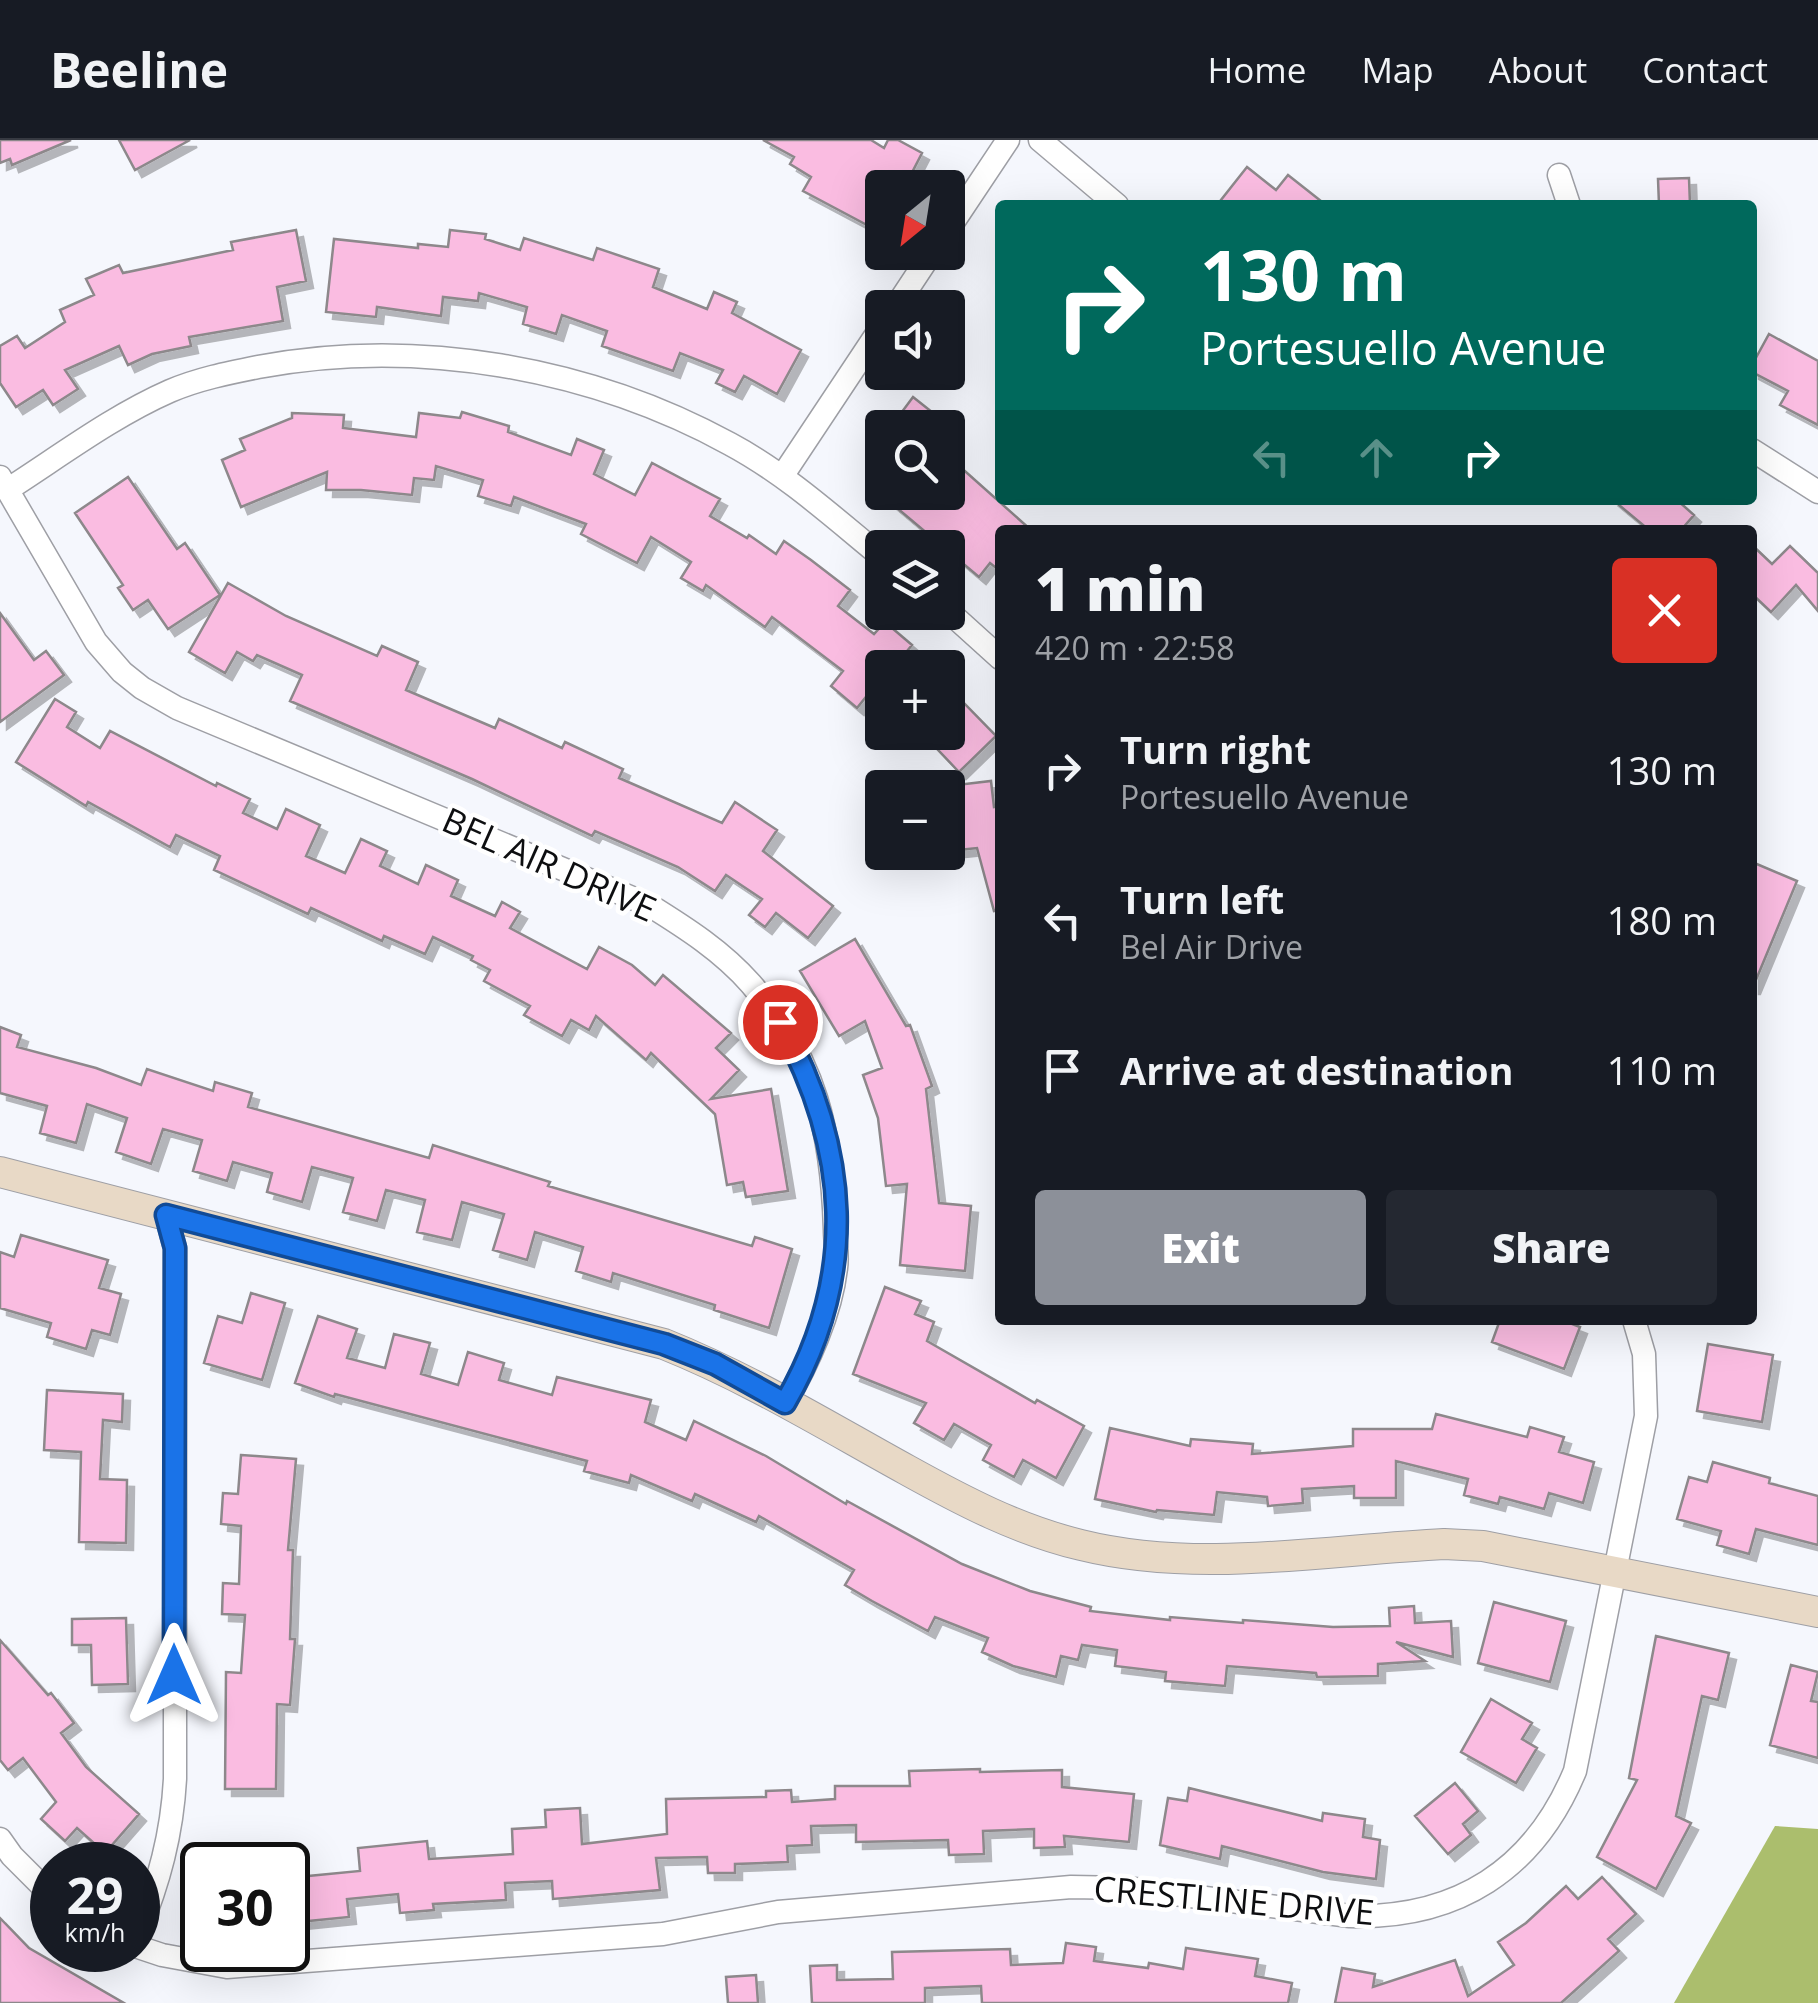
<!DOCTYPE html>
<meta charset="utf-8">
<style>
body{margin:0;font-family:"Open Sans",sans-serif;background:#242831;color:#f1f3f6;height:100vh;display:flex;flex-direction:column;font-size:38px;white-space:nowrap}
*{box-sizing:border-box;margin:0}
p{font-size:32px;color:#9ea1a6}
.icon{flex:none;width:55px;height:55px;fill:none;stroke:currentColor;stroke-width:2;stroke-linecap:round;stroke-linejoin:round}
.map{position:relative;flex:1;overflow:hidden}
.panel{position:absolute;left:995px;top:385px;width:762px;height:800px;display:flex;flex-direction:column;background:#171b24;border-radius:10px;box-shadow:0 10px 40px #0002}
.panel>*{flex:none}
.banner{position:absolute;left:995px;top:60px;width:762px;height:305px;border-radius:10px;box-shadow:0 10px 40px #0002;background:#00695c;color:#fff;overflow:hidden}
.needle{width:65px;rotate:210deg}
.tools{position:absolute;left:865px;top:30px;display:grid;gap:20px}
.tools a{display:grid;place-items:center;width:100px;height:100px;border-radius:10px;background:#171b24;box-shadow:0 10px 40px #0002;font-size:50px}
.speed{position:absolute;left:30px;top:1702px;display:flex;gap:20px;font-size:50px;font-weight:700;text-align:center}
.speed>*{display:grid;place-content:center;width:130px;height:130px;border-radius:50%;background:#171b24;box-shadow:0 10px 40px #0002;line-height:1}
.speed small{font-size:25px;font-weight:400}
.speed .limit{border:5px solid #111;border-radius:15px;background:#fff;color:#111}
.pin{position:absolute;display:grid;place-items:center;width:85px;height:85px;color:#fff;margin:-42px;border:5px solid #fff;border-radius:50%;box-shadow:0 2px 10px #0007}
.me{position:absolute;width:110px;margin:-55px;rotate:0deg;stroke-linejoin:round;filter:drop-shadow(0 0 8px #0008)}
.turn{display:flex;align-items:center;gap:35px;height:210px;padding:0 40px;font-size:45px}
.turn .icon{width:130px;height:130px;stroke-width:2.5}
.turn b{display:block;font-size:70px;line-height:85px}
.lanes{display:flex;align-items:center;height:95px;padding:0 40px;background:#0003;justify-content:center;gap:50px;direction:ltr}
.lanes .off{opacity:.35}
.round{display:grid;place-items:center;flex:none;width:105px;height:105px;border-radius:10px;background:#242831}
.summary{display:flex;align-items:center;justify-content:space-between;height:170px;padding:0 40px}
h1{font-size:60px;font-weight:800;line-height:75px}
.action{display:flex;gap:20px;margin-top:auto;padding:20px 40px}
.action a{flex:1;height:115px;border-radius:10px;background:#8c9099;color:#fff;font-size:40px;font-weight:800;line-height:115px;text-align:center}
.action a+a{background:#242831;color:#f1f3f6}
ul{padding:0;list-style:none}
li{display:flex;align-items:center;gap:30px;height:150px;padding:0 40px}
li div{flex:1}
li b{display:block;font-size:38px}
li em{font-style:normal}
header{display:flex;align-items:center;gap:60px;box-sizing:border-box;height:140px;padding:0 50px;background:#171b24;border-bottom:2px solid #363941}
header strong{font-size:48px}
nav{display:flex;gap:55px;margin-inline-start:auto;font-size:35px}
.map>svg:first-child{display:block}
</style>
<header>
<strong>Beeline</strong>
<nav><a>Home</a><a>Map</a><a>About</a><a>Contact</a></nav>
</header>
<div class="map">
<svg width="1818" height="1863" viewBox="0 0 1818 1863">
<defs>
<filter id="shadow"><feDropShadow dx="7" dy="7" stdDeviation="0" flood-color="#0004"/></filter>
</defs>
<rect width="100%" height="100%" fill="#f5f7fd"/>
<path fill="#abbe6d" d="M1775,1686L1818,1689V1863H1674Z"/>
<path fill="#fabce1" stroke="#8d888b" stroke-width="2.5" filter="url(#shadow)" d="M0,0H71L12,25L10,19L0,23Z
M119,0H190L135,30Z
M763,0H871L884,8L888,0H898L922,13L904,48H882V93L803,51L811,37L790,24L794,17Z
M1247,27L1276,50L1288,35L1326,65H1217Z
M1689,38L1690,65H1659L1658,39Z
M296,90L306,141L277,147L283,181L189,197L191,206L152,214L128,225L119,206L65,230L78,249L53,265L43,250L16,267L0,243V206L17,196L25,208L65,182L60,170L94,155L86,139L119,125L123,133L233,110L231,102Z
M450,90L486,94L485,99L520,110L524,98L593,120L597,108L659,129L653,147L707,169L714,152L737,162L732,173L801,210L777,254L744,236L735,252L716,243L723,230L680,213L673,231L602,206L607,191L562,175L556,194L523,184L527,167L479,153L478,161L443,157L441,176L377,167L376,177L326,172L334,99L418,108V104L448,107Z
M1769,194L1818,221V285L1780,265L1788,251L1752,232V225Z
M913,257L952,288H890Z
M462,272L509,286L508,292L571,315L577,299L604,310L594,334L635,355L652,323L720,359L710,376L747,398L749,395L776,414L784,401L811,420L850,450L838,466L874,494L885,482L912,505L893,528H882V565L869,553L857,568L831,546L843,531L772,477L765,487L706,445L703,451L681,438L691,422L651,397L637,423L581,394L586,384L514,357L511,366L478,356L483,340L436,326L434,340L414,338L412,355L361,350H326L327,332L241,367L222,320L245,310L240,299L292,278V273L344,275L343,288L416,297L419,273L460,278Z
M948,316L1031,390H1000V431L990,423L979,437L878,352H948Z
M128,337L177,409L185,403L220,455L168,489L148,460L133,470L118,448L123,445L75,373Z
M1613,360H1677L1694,375L1681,390H1649Z
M1752,405L1772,424L1790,406L1818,433V471L1796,445L1771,472L1752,454Z
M228,443L286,476L377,516L382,506L418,522L406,550L495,588L499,579L562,608L565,602L623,629L619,638L722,683L735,662L777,690L763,711L833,766L808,798L776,773L765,787L749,775L762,759L726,735L715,751L678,727L595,691L592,696L472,639L290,561L302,535L257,515L253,521L237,512L225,533L189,512Z
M0,473L34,520L46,511L64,535L0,582Z
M958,557L996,596L959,632L921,592H948V567Z
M55,559L76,572L67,587L100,608L110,591L216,646L217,643L250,659L243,673L277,689L286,669L320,685L306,716L345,733L361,699L387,711L380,726L418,744L426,725L458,740L451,756L495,776L502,762L520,772L510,788L587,829L599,807L632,825L655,845L663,835L731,893L716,908L739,930L711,959L771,949L788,1051L746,1057L743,1042L727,1045L715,974L651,913L646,920L596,876L589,890L571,880L562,896L524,875L530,866L484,841L490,830L471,820L473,816L433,797L425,814L384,796L382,801L311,768L308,774L214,730L220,716L176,695L170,707L88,662L86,666L16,622Z
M991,641L994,667L1000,666V770L994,771L977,708L948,711V646Z
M1752,722L1797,741L1753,847H1752Z
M855,799L906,886L910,885L932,946L926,949L939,1063L971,1066L965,1131L900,1125L907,1044L886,1046L878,978L863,935L882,928L865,881L839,896L800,831Z
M0,887L21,895L17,907L96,928L141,945L147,929L213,951L215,942L252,953L248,967L429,1018L433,1005L550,1042L548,1046L752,1106L755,1097L792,1109L769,1188L714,1170L715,1165L613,1133L611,1142L576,1131L583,1107L535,1092L527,1120L493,1110L504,1074L462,1062L452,1100L417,1092L425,1060L386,1050L377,1081L343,1072L353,1038L312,1027L302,1062L267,1052L272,1033L233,1022L227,1041L193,1031L202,1000L163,989L151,1024L116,1012L127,978L87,964L76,1003L40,993L47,966L0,953Z
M21,1095L108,1120L99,1148L121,1154L110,1195L92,1190L86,1209L47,1197L51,1183L0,1168V1112L14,1117Z
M885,1147L921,1161L915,1174L934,1182L927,1201L1035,1263L1037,1260L1084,1286L1056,1338L1023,1320L1014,1337L983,1320L991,1305L954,1284L944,1300L914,1283L926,1263L853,1234Z
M251,1153L285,1163L262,1240L204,1223L218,1176L242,1183Z
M318,1176L357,1189L347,1218L385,1228L394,1194L430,1203L421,1234L458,1245L468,1212L504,1223L499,1240L552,1255L557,1237L651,1260L645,1282L686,1300L694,1281L766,1316L846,1364L847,1361L962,1424L1030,1451L1091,1467L1090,1471L1170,1480V1477L1243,1483V1480L1333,1487L1390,1486L1389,1468L1414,1466L1415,1483L1451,1481L1453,1517L1396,1502L1425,1521L1378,1524V1536L1317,1537L1316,1533L1227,1526L1225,1546L1165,1541L1166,1532L1115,1526L1117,1510L1082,1505L1078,1520L1061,1516L1056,1537L1013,1526L982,1512L988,1498L935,1477L928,1491L872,1461L845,1445L854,1430L759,1376L756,1382L695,1354L692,1361L631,1335L629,1343L584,1331L587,1321L335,1254L334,1257L295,1243Z
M1500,1180H1562L1580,1187L1564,1229L1492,1202Z
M1708,1204L1773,1215L1762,1282L1697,1271Z
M47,1250L123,1254L122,1282L103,1280L100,1339L127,1340L126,1403L79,1402L81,1312L44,1310Z
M1436,1274L1527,1297L1530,1287L1564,1297L1559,1312L1594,1322L1583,1363L1549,1353L1544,1369L1500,1357L1498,1364L1464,1355L1468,1339L1396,1321V1358H1354V1346L1302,1349L1303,1363L1268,1366L1267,1357L1217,1352L1214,1375L1157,1370L1156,1372L1095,1359L1110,1288L1190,1306L1191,1299L1253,1304L1252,1314L1353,1306V1289H1432Z
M241,1315L296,1319L288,1410H293L290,1499H295L290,1565L277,1564L276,1649H225L226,1532L241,1533L245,1475L222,1474L223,1443L239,1444L241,1386L221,1384L223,1353L238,1354Z
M1713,1322L1770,1338L1769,1343L1818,1356V1405L1756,1389L1749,1414L1717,1405L1721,1391L1677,1379L1689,1337L1707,1342Z
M1494,1462L1566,1481L1550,1542L1478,1523Z
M126,1478L128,1544L92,1545L91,1505H72V1479Z
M1656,1496L1729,1513L1718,1560L1702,1556L1676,1676L1691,1683L1656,1749L1597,1717L1637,1640L1629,1638Z
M0,1500L48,1555L51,1553L74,1583L61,1593L86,1627L139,1674L105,1713L77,1688L65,1701L41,1679L56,1662L23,1618L8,1630L0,1620Z
M1791,1525L1818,1532L1811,1561L1818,1562V1618L1770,1605Z
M1491,1559L1532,1583L1522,1599L1537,1608L1516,1643L1461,1612Z
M980,1629V1632L1062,1630V1647L1134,1654L1129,1702L1064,1696L1065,1707L1034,1708V1689L983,1691L984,1714L949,1715L948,1700L856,1702V1685L811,1686L812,1705L787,1706L788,1722L735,1724V1733H708L707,1717L656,1718L660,1750L553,1759L552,1741L505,1743L506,1760L433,1764L434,1770L400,1773L398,1754L347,1759L349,1777L288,1783V1738L360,1731L358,1708L427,1701L429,1719L513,1714L512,1689L546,1687L545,1670L580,1668L582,1704L667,1694L666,1659L766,1657V1651L791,1650L792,1662L835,1659V1646H910L909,1631Z
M1455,1643L1478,1671L1463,1684L1471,1695L1448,1714L1415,1676Z
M1189,1648L1322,1681L1323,1673L1365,1679L1363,1697L1380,1700L1376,1739L1323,1732L1222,1706L1220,1719L1160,1705L1168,1658L1187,1661Z
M1602,1737L1636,1774L1608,1799L1619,1811L1561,1863H1335L1342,1828L1375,1834L1373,1847L1455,1820L1468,1856L1514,1825L1498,1802L1526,1783L1566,1746L1578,1759Z
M0,1778L29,1808L124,1863H0Z
M1066,1803L1096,1807L1094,1821L1148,1828L1149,1823L1183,1829L1186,1808L1258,1819L1255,1836L1292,1843L1288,1863H982L981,1846L925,1848V1863H812L810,1826L837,1825V1840L893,1839L892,1812L1010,1809L1011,1825L1063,1823Z
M756,1835L758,1863H728L726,1837Z"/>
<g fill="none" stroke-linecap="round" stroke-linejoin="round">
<g stroke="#9e9fa5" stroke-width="25">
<path id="street" d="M1040,0L1117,65
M1559,35L1569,65
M948,90L1008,0
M895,168L932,112
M1752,310L1818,352
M783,335L882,186
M0,337L96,502L122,532L142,548L177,568L649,765C686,788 722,811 751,844C816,919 832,993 835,1090C835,1102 838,1116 836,1128C831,1173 808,1224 785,1263
M7,350C60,316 113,276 170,251C198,239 228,233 258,227C416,197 589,227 730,304C786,334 833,377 882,417
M948,471L1000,518
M0,1699L12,1716L52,1756
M138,1793C159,1742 172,1694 175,1639V1108L166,1075
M138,1807L162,1815L227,1827L663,1794L778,1772L1071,1747L1126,1748L1350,1776C1457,1779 1534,1730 1575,1631L1646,1276L1644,1214L1634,1180"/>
</g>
<g stroke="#9e9fa5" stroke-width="32">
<path id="secondary" d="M0,1032L664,1204C749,1238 827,1286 907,1330C963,1361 1018,1390 1081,1405C1198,1434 1325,1410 1444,1404L1483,1406L1818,1472"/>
</g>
<use href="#street" stroke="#fff" stroke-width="22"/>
<use href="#secondary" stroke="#e8d9c6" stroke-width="30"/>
</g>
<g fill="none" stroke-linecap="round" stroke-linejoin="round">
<g stroke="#114b97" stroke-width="25">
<path id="route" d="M174,1535L175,1108L166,1075L664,1204L715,1224L785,1263C859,1135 850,1009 780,882"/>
</g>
<use href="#route" stroke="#1a73e8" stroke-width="18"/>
</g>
<g text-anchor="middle" stroke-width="9" stroke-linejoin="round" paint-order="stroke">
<g font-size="35" fill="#0d0e10" stroke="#fff">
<text transform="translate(549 725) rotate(24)" y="12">BEL AIR DRIVE</text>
<text transform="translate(1234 1761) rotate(5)" y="12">CRESTLINE DRIVE</text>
</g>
</g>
</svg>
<div class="tools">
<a><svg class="needle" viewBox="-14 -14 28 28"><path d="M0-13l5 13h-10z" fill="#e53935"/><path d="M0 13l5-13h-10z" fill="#9ea1a6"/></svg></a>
<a><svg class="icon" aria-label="sound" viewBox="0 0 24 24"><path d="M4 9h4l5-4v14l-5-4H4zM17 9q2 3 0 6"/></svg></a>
<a><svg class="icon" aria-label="search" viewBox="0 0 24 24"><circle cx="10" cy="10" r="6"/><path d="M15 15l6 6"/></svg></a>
<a><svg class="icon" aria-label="layers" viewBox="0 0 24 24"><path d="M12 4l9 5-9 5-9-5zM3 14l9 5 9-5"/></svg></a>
<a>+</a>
<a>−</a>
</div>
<div class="speed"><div>29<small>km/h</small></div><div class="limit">30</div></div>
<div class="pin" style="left:780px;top:882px;background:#d93025"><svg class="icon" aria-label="arrive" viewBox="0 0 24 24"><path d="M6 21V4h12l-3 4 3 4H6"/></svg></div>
<svg class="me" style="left:174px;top:1535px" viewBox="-20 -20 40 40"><path d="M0-17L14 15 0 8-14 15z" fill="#1a73e8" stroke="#fff" stroke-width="4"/></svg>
<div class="banner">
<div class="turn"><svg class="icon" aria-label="right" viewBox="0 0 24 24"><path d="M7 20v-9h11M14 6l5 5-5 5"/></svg><div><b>130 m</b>Portesuello Avenue</div></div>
<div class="lanes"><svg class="icon off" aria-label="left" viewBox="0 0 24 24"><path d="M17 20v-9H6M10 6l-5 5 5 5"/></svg><svg class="icon off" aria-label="ahead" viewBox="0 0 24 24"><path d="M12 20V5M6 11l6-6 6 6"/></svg><svg class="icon" aria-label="right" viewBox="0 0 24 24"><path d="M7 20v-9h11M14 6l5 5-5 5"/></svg></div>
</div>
<section class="panel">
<div class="summary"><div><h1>1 min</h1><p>420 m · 22:58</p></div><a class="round" style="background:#d93025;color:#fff"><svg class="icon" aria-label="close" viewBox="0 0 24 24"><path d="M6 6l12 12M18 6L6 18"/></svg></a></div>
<ul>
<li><svg class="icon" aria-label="right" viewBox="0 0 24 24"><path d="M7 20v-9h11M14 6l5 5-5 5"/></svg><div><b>Turn right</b><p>Portesuello Avenue</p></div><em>130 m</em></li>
<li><svg class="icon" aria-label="left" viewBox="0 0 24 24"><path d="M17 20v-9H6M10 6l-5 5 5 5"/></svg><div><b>Turn left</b><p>Bel Air Drive</p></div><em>180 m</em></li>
<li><svg class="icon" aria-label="arrive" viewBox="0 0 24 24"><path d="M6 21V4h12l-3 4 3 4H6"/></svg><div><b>Arrive at destination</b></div><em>110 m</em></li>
</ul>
<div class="action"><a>Exit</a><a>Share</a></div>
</section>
</div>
